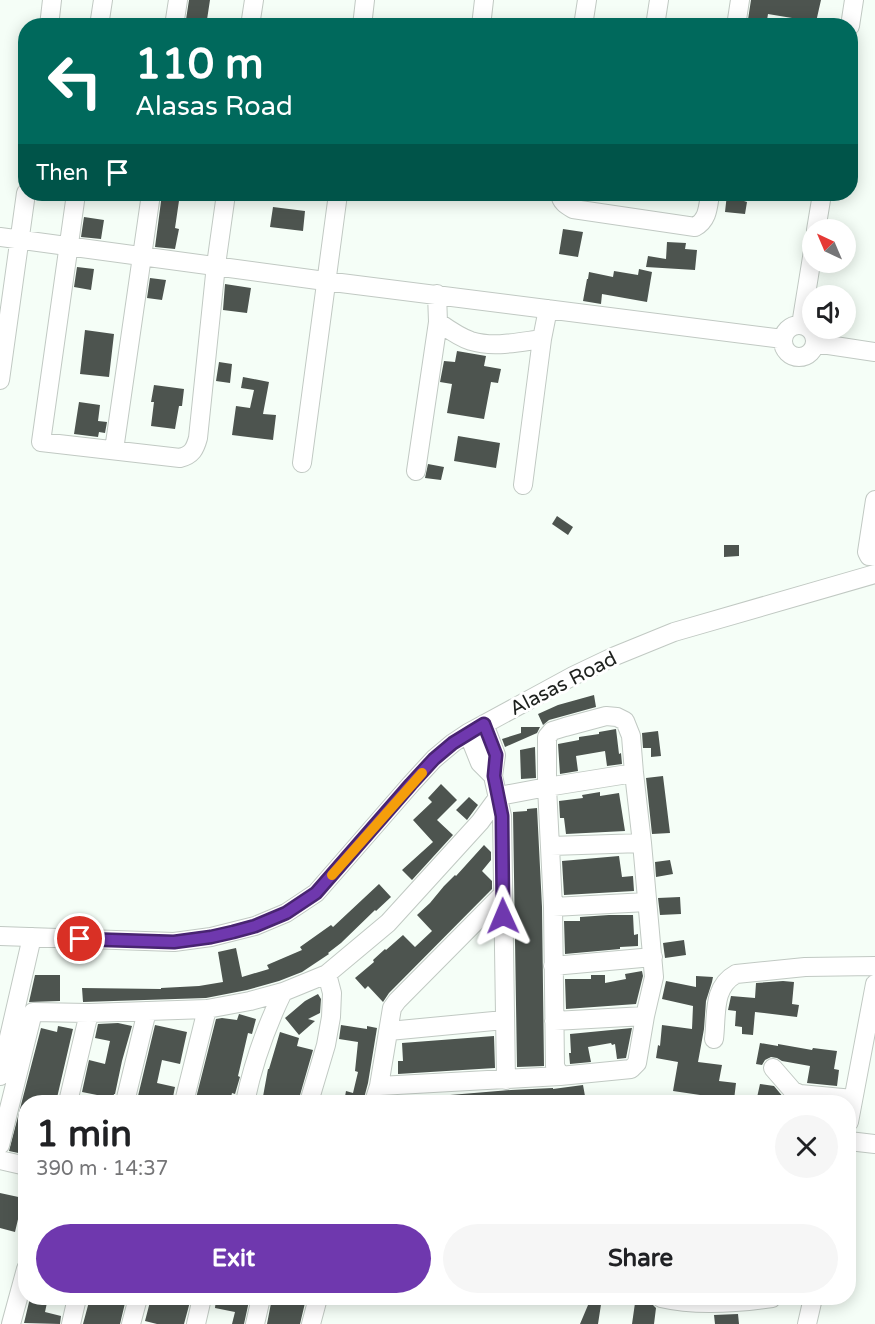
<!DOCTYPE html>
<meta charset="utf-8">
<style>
body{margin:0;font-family:"Varela Round",sans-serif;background:#f6f6f6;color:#202124;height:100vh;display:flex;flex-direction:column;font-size:22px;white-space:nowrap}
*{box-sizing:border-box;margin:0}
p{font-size:20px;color:#757577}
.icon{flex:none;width:33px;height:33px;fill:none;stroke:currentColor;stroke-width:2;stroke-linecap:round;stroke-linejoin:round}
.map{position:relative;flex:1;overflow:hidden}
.details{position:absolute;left:18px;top:1095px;width:838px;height:210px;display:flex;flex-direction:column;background:#fff;border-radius:24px;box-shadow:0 3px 15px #0003}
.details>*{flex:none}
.guide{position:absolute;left:18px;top:18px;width:840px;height:183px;border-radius:24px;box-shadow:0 3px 15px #0003;background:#00695c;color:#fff;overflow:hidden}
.needle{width:39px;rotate:316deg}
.tools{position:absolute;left:802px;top:219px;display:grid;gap:12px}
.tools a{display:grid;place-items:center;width:54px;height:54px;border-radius:50%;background:#fff;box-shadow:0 3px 15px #0003;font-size:30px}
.pin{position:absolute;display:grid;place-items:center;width:51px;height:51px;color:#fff;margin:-26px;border:3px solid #fff;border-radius:50%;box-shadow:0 2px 6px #0007}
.me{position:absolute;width:66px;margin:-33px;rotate:359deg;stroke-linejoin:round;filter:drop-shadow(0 0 4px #0008)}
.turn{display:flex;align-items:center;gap:21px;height:126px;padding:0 18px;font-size:27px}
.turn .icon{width:78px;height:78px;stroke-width:2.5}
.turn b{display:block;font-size:42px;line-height:51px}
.then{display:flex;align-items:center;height:57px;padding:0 18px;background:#0003;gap:12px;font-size:22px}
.round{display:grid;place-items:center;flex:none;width:63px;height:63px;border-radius:32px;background:#f6f6f6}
.headline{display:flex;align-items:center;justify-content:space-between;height:102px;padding:0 18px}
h1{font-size:36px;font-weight:700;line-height:45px}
.primary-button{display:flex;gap:12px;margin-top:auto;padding:12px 18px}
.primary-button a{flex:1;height:69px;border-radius:36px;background:#6f38ae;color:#fff;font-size:24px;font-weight:700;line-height:69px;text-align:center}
.primary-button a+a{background:#f6f6f6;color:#202124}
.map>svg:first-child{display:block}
</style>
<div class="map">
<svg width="875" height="1324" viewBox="0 0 875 1324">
<rect width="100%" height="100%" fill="#f5fef7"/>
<path fill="#4d544f" d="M189,0H210L206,26H185Z
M751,0H821L816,22L768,14L766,26H747Z
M162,194H180L175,228L179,229L175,249L155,247Z
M727,194H744V201L747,202L745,214L725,212Z
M273,207L305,211L303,231L270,227Z
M84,217L104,220L101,239L81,237Z
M563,229L583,232L578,257L559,254Z
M667,242L686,243L685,249L697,250L695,270L646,267L648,256L666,259Z
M77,267L94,269L91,290L74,287Z
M639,269L652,272L647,302L602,294L601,304L583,301L587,279H588L589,272L613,277L614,271L638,275Z
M150,278L166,280L162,300L147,298Z
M225,284L251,288L247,313L223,310Z
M85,330L114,334L109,377L80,374Z
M457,351L486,356L484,366L501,369L498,383L491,382L484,419L447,413L452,384L440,382L444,361L455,362Z
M219,362L232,364L230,383L216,381Z
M243,377L269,382L263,414L276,415L273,440L232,435L236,406L250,408L254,390L241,388Z
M154,385L184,389L182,406H179L175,429L151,426L154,402H151Z
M79,402L100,405L98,421L107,422L105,433L99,432L98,437L74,434Z
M458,436L500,443L496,468L454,461Z
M428,464L444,467L441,480L425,478Z
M557,516L573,527L568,535L552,524Z
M724,545H739V556L724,557Z
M594,695L596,707L549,720L543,725L538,714L558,705Z
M521,727H540L537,733L505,747L502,739L521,733Z
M616,729L619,754L621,753L622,764L607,766L605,751L576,756L578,771L560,774L558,744L579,740V737L599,734V732Z
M658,731L661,756L651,757V748H643L642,733Z
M535,747L536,778L521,779L520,750Z
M663,776L670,833L652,834L646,778Z
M441,784L457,800L437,820L453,835L412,880L402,870L433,842L413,820L432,802L428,798Z
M600,792V796L619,793L625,831L566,834L564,818H560L559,801L583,798L582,795Z
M469,797L478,805L467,820L456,810Z
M537,808L542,907L544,1066L517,1067L513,812L527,811V809Z
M484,845L491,852V860L482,871L492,881V889L389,993L383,1002L368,986L365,989L355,978L374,962L373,960L385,949L386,950L403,935L415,947L432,931L417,915L430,903L444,886L455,875L456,876Z
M619,856L622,877L633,876L634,891L564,895L562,861Z
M670,860L673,874L656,877L655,862Z
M379,884L391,897L376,911L375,910L341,943L328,953L329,954L302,972L279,981L247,990L206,998L83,1002L82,988L161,989V988L199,986L223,982L218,952L236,948L242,977L269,969L267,965L302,950L300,947L331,925L333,927Z
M680,897L681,914L660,915L658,898Z
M609,915H633L634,935L638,934V946L620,947V949L565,954L564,921H580V917Z
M684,940L686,955L665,958L663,943Z
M642,971L643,976L636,1004L566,1009L565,979H591V975H605V983L626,979L625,974Z
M35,975H60V1001L29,1002Z
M696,976L713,977L712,982L706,1001L704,1029L698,1062L722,1065L719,1081L736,1083L734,1100L673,1091L678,1062L656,1058L658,1045L660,1046L662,1025L692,1029L693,1006L662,999L666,981L696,987Z
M783,981L794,982L792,1004L799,1005L797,1017L755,1012L753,1035L742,1034V1027L735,1026L736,1011L728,1010L731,996L755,998L756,983Z
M318,994L321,999L320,1013L308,1019L315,1021L299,1035L285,1018L305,1001Z
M239,1014L256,1019L252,1034L248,1033L238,1076L240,1077L235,1094L232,1093L230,1102H195L216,1019L222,1018L237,1020Z
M118,1023L132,1026L122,1061L115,1094H114L112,1102H95L97,1095L82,1092L89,1060L105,1064L110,1041L95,1038L98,1024Z
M155,1025L187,1032L180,1064L162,1060L157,1083L175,1087L172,1102H154L155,1099L138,1096Z
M341,1025L367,1029V1026L377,1028L368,1083L363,1102H344L346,1091L353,1093L358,1072L355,1071L358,1042L339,1039Z
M58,1026L73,1029L56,1102H26V1144L23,1154L9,1151L41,1028L57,1032Z
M632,1028L626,1058L617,1059L615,1044L612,1045L611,1043L588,1047L591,1062L570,1064L569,1053H571L570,1034Z
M280,1032L299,1038L297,1046L313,1050L298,1102L279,1099L278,1102H262L268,1069H269Z
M494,1036L495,1068L398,1074V1061H403L402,1043Z
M760,1043L778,1046V1044L812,1050L813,1048L837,1051L834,1069L839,1070L837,1086L807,1083L810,1066L782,1061L777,1058L771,1057L765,1060L762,1065L756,1064Z
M760,1084L774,1086L784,1098L783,1102H756Z
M583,1085L585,1096L563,1100L542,1102L505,1100L506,1102H438V1096L511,1090L553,1088V1089Z
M0,1193L23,1198L15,1232L0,1228Z
M30,1298H48L45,1312L61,1316L60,1324L24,1323Z
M90,1298H119L126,1299L120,1324H83Z
M151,1298H191L184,1324H157L145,1321Z
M216,1298L239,1299L249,1301L244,1324H232L235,1312L215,1308Z
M272,1298H283L305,1303L300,1324H267Z
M591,1298H602L598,1324H580Z
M635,1303L653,1305L656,1308L654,1324H632Z
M738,1314L739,1324H715L714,1315Z"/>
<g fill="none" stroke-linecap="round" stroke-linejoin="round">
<g stroke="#c1c9c3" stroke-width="20">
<path id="minor" d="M49,26L52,0
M99,26L103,0
M174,26L178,0
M250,26L254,0
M362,26L365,0
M481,26L484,0
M583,26L587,0
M655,26L659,0
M736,26L740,0
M850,26L854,0
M76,194L41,442L180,458C192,455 195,449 198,438L216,265L226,194
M560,194C561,202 566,205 573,209L695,227C708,220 708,207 710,194
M816,230L822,194
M0,237L325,281L783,339
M437,294L438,322C448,329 459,337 471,341C494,348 519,342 542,339L548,309
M801,325L813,251
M783 341a16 16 0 1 1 32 0a16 16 0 1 1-32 0Z
M815,343L875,352
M0,380L26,193
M114,450L151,194
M302,463L338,194
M416,471L438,322
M523,485L542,339
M875,500L867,552L869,556H875
M484,724L496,755L493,776L502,816L506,1080
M468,733L480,763L493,776
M551,846L642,843
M553,907L647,902
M0,936L174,942L211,937L255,926L286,913L316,893L411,784L434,759L453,743L468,733L573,676L615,656L674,632L875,574
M553,966L653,957
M554,1021L645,1016
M389,1031L504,1020
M714,1039C717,1015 712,987 736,974L805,967L875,966
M773,1068L793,1091L800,1094L853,1099
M0,1076L32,937
M379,1086L560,1076L631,1069L637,1063L645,1016L654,977L642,843L634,773L631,736L625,721L617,717L606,716L565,727L552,731L547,737V787L553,907L555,1066L560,1076
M68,1102L89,1013L207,1009L250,1001L283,992
M125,1102L147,1011
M184,1102L207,1009
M245,1102C253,1064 266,1027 283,992L327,974L388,923L480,822L499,796L547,787L634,773
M309,1102L326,1045L331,1017L332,993L327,974
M374,1102L379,1086L392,1008L397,1001L502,895
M849,1122L875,984
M849,1141L875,1144
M0,1145L33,1012L89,1013
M0,1160L26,1166
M661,1298C695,1306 738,1303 772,1298
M11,1324L26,1269
M71,1324L77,1298
M131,1324L138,1298
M196,1324L202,1298
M255,1324L261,1298
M311,1324L318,1298
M807,1324L813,1298"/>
</g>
<use href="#minor" stroke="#fff" stroke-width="18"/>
</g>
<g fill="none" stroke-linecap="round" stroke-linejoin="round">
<g stroke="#482471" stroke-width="15">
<path id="route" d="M80,939L174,942L211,937L233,932L255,926L286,913L316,893L411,784L434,759L453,743L484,724L496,755L494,776L502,816L503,916"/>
</g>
<use href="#route" stroke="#6f38ae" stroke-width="10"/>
<path stroke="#f59e0b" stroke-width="10" d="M332,875L422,773"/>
</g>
<g text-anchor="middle" stroke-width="6" stroke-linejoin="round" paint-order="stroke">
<g font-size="20" fill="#1e211e" stroke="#fff">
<text transform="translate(563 683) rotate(-27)" y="7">Alasas Road</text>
</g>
</g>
</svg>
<div class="tools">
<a><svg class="needle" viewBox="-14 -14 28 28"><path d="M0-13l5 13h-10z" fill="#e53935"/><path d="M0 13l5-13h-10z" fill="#757577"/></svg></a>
<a><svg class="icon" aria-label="sound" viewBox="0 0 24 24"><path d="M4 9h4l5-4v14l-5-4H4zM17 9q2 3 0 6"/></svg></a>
</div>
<div class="pin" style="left:80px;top:939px;background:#d93025"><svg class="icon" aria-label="arrive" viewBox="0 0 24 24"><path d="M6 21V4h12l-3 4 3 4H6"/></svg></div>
<svg class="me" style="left:503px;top:916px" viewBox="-20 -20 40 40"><path d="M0-17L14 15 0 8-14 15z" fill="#6f38ae" stroke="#fff" stroke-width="4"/></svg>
<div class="guide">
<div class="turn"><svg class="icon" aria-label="left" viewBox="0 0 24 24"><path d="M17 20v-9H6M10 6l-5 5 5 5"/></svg><div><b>110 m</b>Alasas Road</div></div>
<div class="then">Then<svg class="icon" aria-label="arrive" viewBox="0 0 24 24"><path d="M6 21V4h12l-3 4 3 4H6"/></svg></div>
</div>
<section class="details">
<div class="headline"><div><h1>1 min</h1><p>390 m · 14:37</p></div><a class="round"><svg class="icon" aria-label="close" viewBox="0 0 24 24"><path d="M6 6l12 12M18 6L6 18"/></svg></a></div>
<div class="primary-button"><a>Exit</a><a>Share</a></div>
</section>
</div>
